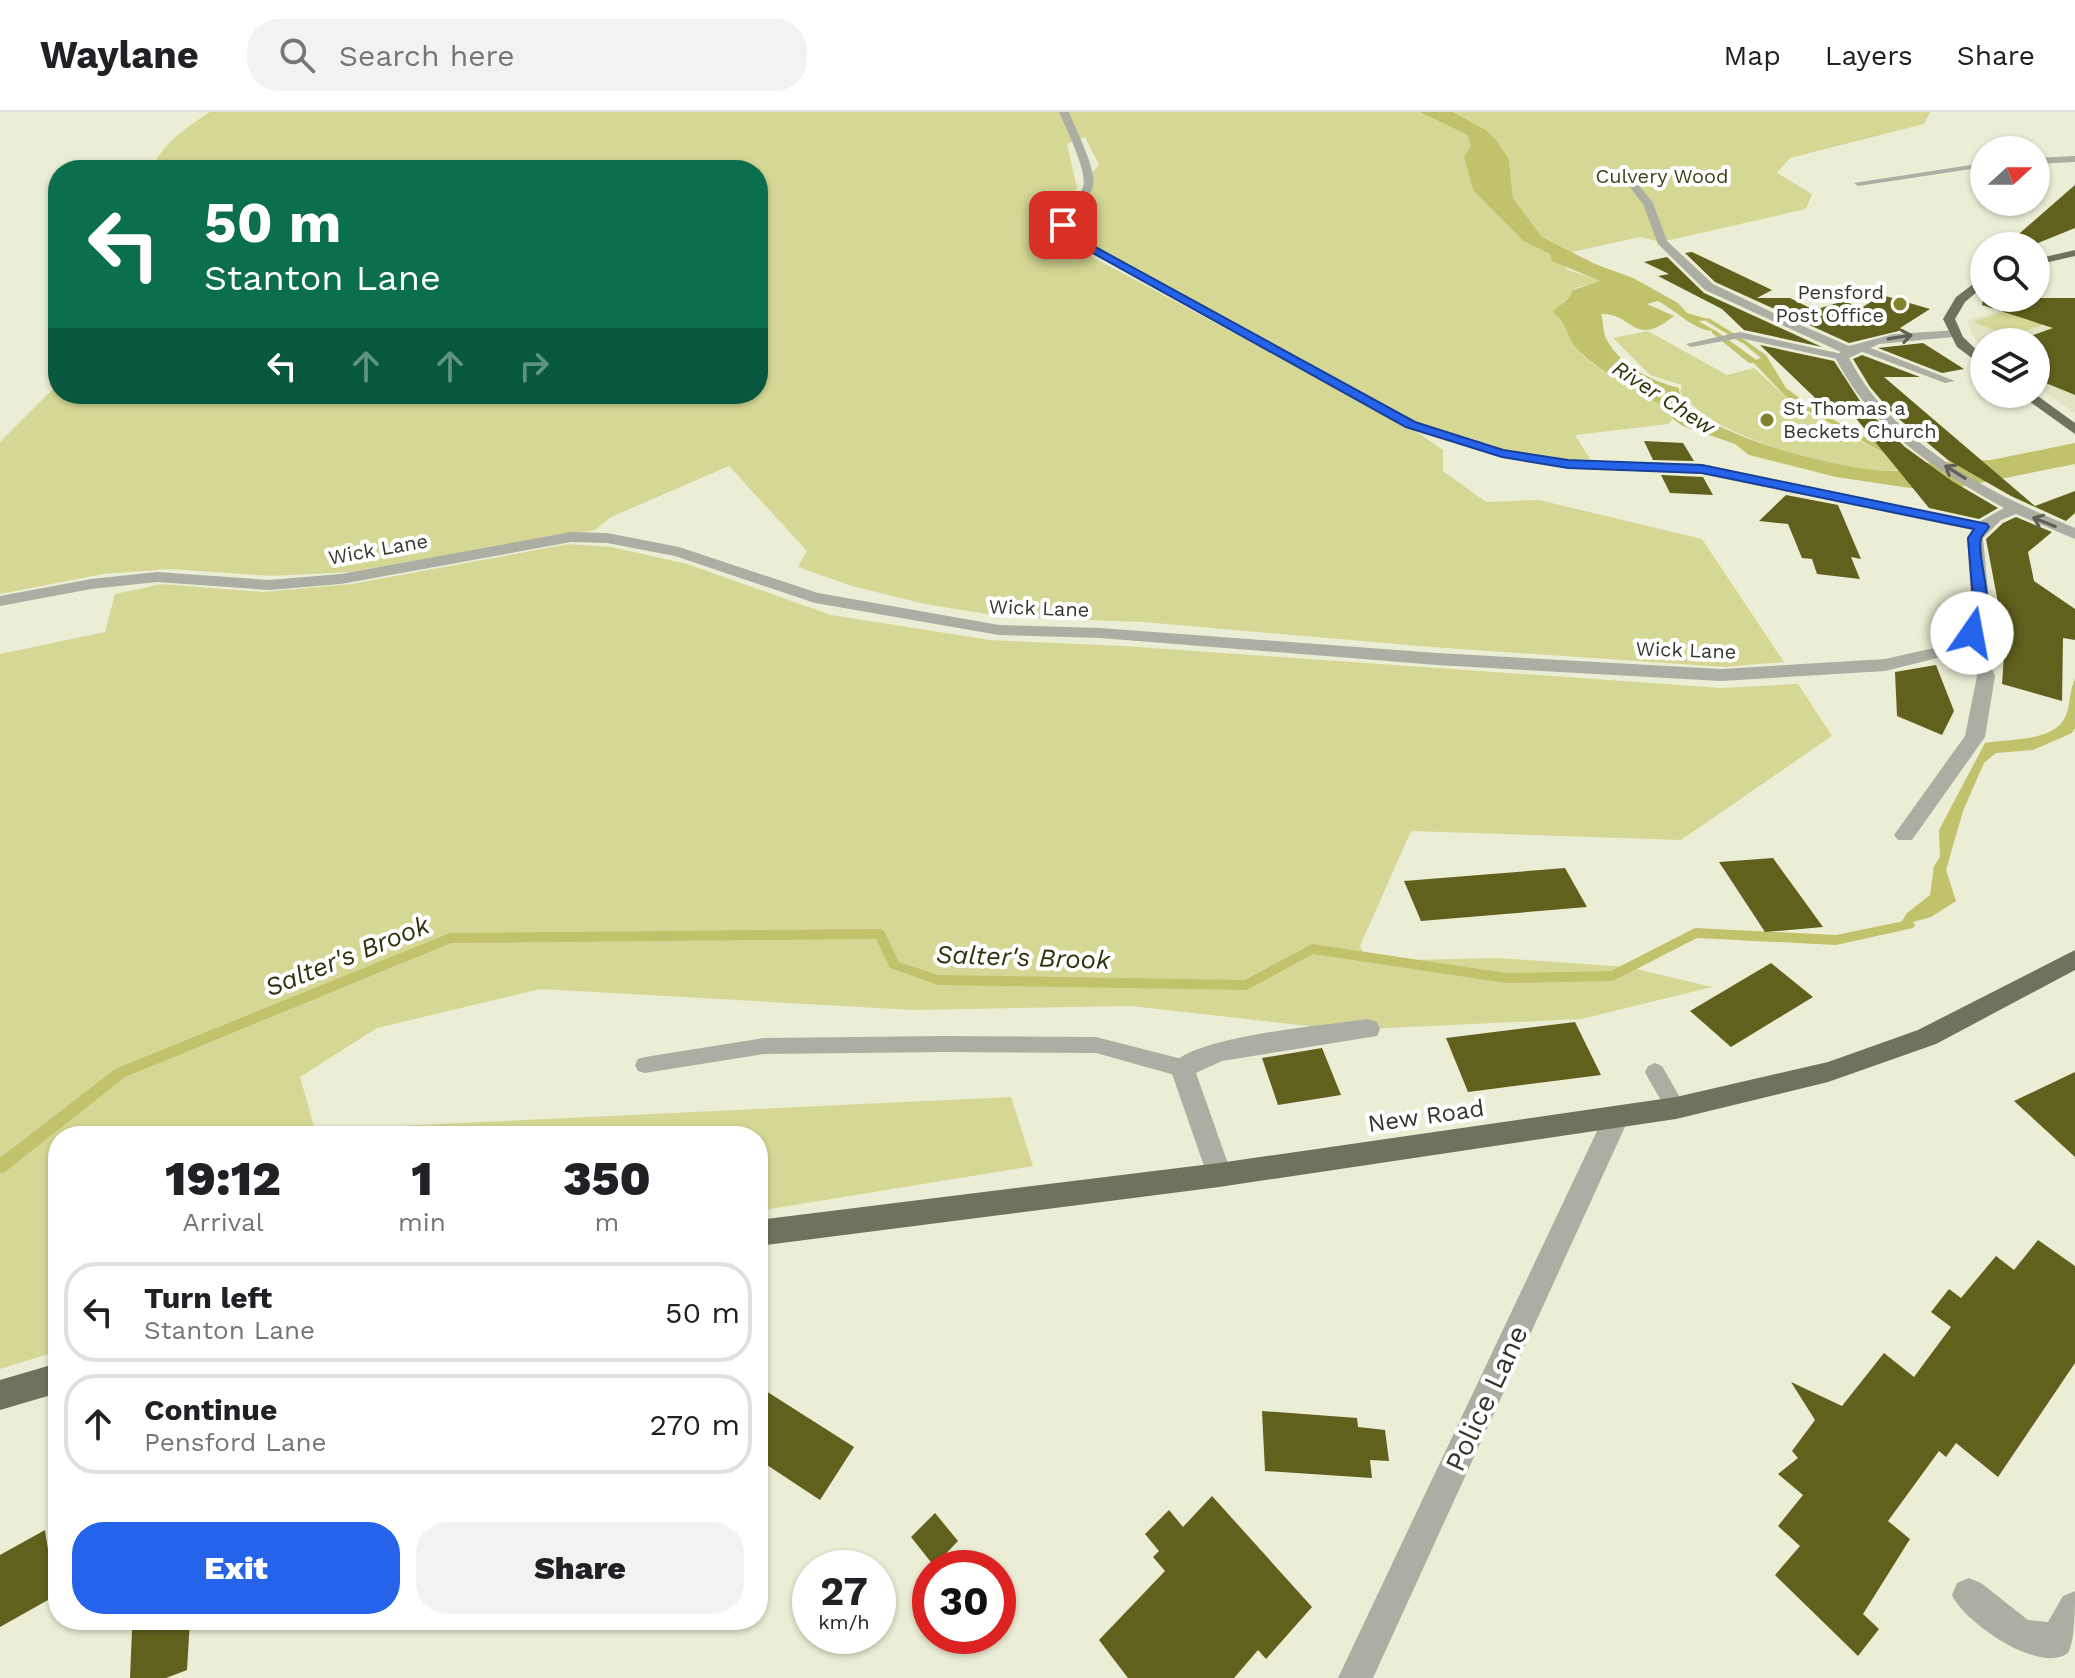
<!DOCTYPE html>
<style>
body{margin:0;font-family:"Work Sans",sans-serif;background:#f2f2f2;color:#202124;height:100vh;display:flex;flex-direction:column;font-size:30px;white-space:nowrap}
*{box-sizing:border-box;margin:0}
p{font-size:26px;color:#757577}
.icon{flex:none;width:44px;height:44px;fill:none;stroke:currentColor;stroke-width:2;stroke-linecap:round;stroke-linejoin:round}
.map{position:relative;flex:1;overflow:hidden}
.side{position:absolute;left:48px;top:1014px;width:720px;height:504px;display:flex;flex-direction:column;background:#fff;border-radius:32px;box-shadow:0 2px 6px #0004}
.side>*{flex:none}
.guide{position:absolute;left:48px;top:48px;width:720px;height:244px;border-radius:32px;box-shadow:0 2px 6px #0004;background:#0b6e4f;color:#fff;overflow:hidden}
.needle{width:52px;rotate:69deg}
.controls{position:absolute;left:1970px;top:24px;display:grid;gap:16px}
.controls a{display:grid;place-items:center;width:80px;height:80px;border-radius:50%;background:#fff;box-shadow:0 2px 6px #0004;font-size:40px}
.speed{position:absolute;left:792px;top:1438px;display:flex;gap:16px;font-size:40px;font-weight:700;text-align:center}
.speed>*{display:grid;place-content:center;width:104px;height:104px;border-radius:50%;background:#fff;box-shadow:0 2px 6px #0004;line-height:1}
.speed small{font-size:20px;font-weight:400}
.speed .limit{border:12px solid #d22;background:#fff;color:#111}
.pin{position:absolute;display:grid;place-items:center;width:68px;height:68px;color:#fff;margin:-34px;border-radius:16px;box-shadow:0 4px 12px #0006}
.me{position:absolute;width:88px;margin:-44px;rotate:12deg;stroke-linejoin:round;filter:drop-shadow(0 0 6px #0008)}
.turn{display:flex;align-items:center;gap:28px;height:168px;padding:0 24px;font-size:36px}
.turn .icon{width:104px;height:104px;stroke-width:2.5}
.turn b{display:block;font-size:56px;line-height:68px}
.lanes{display:flex;align-items:center;height:76px;padding:0 24px;background:#0003;justify-content:center;gap:40px;direction:ltr}
.lanes .off{opacity:.35}
.eta{display:flex;justify-content:space-evenly;align-items:center;height:136px;text-align:center}
.eta b{font-size:48px;font-weight:800;line-height:56px}
.cta{display:flex;gap:16px;margin-top:auto;padding:16px 24px}
.cta a{flex:1;height:92px;border-radius:32px;background:#2563eb;color:#fff;font-size:32px;font-weight:800;line-height:92px;text-align:center}
.cta a+a{background:#f2f2f2;color:#202124}
ul{padding:0;list-style:none}
li{display:flex;align-items:center;gap:24px;height:100px;margin:0 16px 12px;padding:0 8px;border:4px solid #e0e0e0;border-radius:32px}
li div{flex:1}
li b{display:block;font-size:30px}
li em{font-style:normal}
header{display:flex;align-items:center;gap:48px;box-sizing:border-box;height:112px;padding:0 40px;background:#fff;border-bottom:2px solid #e0e0e0}
header strong{font-size:38px}
nav{display:flex;gap:44px;margin-inline-start:auto;font-size:28px}
.search{width:560px;height:72px;background:#f2f2f2;display:flex;align-items:center;gap:20px;box-sizing:border-box;padding:0 28px;border-radius:32px;color:#757577;font-size:30px}
.map>svg:first-child{display:block}
</style>
<header>
<strong>Waylane</strong>
<div class="search"><svg class="icon" aria-label="search" viewBox="0 0 24 24"><circle cx="10" cy="10" r="6"/><path d="M15 15l6 6"/></svg>Search here</div>
<nav><a>Map</a><a>Layers</a><a>Share</a></nav>
</header>
<div class="map">
<svg width="2075" height="1566" viewBox="0 0 2075 1566">
<rect width="100%" height="100%" fill="#ebedd4"/>
<path fill="#e1e3c3" d="M2019,193L2075,212V301L2036,274V230H1984V236L1973,225L1967,209Z"/>
<path fill="#d5d895" d="M210,0H1420L1467,23L1471,34L1464,45L1473,78L1523,129L1550,142L1552,149L1560,150L1568,158L1601,169L1575,176L1569,186L1552,200C1566,209 1565,217 1572,230C1578,240 1590,250 1600,257C1616,268 1666,292 1674,304L1669,312L1575,323L1590,347L1568,348L1504,338L1412,312L1080,127L1067,113L1072,100L1092,77V61L1099,53L1085,25L1067,32L1077,76L1054,100L1051,113L1057,126L1408,314L1443,338V359L1486,390L1539,388L1702,427L1784,550L1724,555L1431,535L1143,510L1006,505L925,492L852,474L798,455L807,439L729,354L611,405L595,418L351,460L271,464L171,457L103,462L0,482V330L58,272V282H758V58H151C161,33 188,14 210,0Z
M1453,0H1930L1924,12L1790,46L1777,61L1812,82L1806,97L1661,130L1640,125L1572,140L1542,125L1513,86L1509,51L1486,18Z
M2009,198L2046,212L2009,224L1973,210Z
M1648,219L1727,263L1754,256L1799,297L1891,345L1899,357C1860,367 1762,334 1725,315C1710,308 1697,297 1684,286L1680,280L1682,273L1650,263L1613,226Z
M569,432L611,435L687,452L831,503L990,528L1124,534L1722,576L1798,572L1832,624L1681,728L1411,719L1360,834L1367,849L1497,846L1628,855L1712,875L1581,907L1344,918L1131,894L914,898L540,877L377,916L300,965L315,1018L1011,985L1033,1054L758,1099V1024H58V1239L0,1257V542L105,520L115,482L162,472L262,480L352,472Z"/>
<path fill="#c0c36b" d="M1420,0H1453L1486,18L1496,28L1509,48L1513,86L1542,125L1595,152L1633,166L1678,191L1687,201L1711,208L1698,209L1716,219C1695,220 1677,199 1658,189L1647,192L1674,204C1633,237 1634,201 1601,202C1604,210 1602,217 1606,226C1619,253 1651,269 1679,276C1677,318 1863,366 1900,358L1891,345L1790,289L1752,249L1761,246L1743,231L1746,229L1766,243L1786,276L1812,295L1856,321L1923,351L1991,348L2075,331V352L1955,376H1910L1836,365L1749,343L1735,332L1683,314L1673,307L1668,297C1637,279 1605,264 1579,239C1565,225 1568,210 1552,200L1569,186L1573,178L1600,169L1552,149L1550,142L1523,129L1473,78L1464,45L1471,34L1467,23Z
M2075,567V616L2072,621L2033,638L1996,641L1984,651L1963,699L1946,758L1956,789L1931,805L1899,814L1907,801L1930,783L1934,754L1940,745L1939,718L1985,631C2008,626 2056,631 2066,603C2071,591 2069,579 2075,567Z"/>
<g fill="none" stroke-linecap="round" stroke-linejoin="round">
<path fill="#c0c36b" fill-rule="evenodd" d="M1708,206L1710,207L1748,230L1742,231L1706,209V207Z
M1712,219H1716L1755,247V251H1749L1712,221Z
M1909,808L1913,810L1915,813L1913,816L1836,833L1697,826L1613,869L1506,871L1313,842L1247,878L938,873L890,856L876,827L451,831L125,965L5,1060L0,1061V1046L115,957L450,821L880,817L884,819L899,850L938,863L1245,868L1312,832L1506,861L1611,859L1695,816L1836,823Z"/>
</g>
<path fill="#60611d" d="M2075,73V116L2031,134H2005Z
M1692,140L1772,178L1757,186H1790L1814,198L1844,189L1861,196L1882,183L1930,197L1900,216L1903,218L1849,231L1715,170L1685,141Z
M1667,145L1704,181L1822,235L1744,218L1722,197L1658,164L1669,162L1644,150Z
M1983,186H2075V283L2036,267V230H2014L2053,216L1982,193Z
M1923,231L1964,257L1942,261L1878,236Z
M1760,233L1834,249L1864,295L1905,335L1952,369L1998,396L1979,407L1929,396L1850,299L1835,305Z
M1862,243L1920,265H1884L2035,394L2075,379V401L2066,409L2011,384L1948,348L1893,302L1870,275L1853,247Z
M1644,329L1683,331L1694,349L1653,348Z
M1661,363L1703,365L1713,383L1670,381Z
M1786,383L1838,393L1861,447L1851,445L1860,467L1817,462L1812,447L1802,446L1788,412L1759,409Z
M2016,405L2052,420L2028,440L2034,469L2075,497V528L2063,526L2062,589L2002,572L2006,513L2002,512L1986,427L2003,411Z
M1936,553L1954,599L1942,623L1897,604L1895,560Z
M1773,746L1823,815L1765,820L1719,750Z
M1565,756L1587,795L1421,809L1404,769Z
M1771,851L1813,885L1731,935L1690,899Z
M1575,910L1601,963L1468,980L1446,926Z
M1322,936L1341,983L1278,993L1262,946Z
M2075,960V1045L2014,989Z
M2038,1128L2075,1154V1251L1998,1365L1956,1331L1946,1345L1939,1339L1888,1409L1910,1427L1863,1502L1879,1517L1858,1544L1775,1463L1800,1434L1778,1414L1803,1383L1778,1362L1798,1346L1792,1339L1815,1308L1791,1270L1842,1294L1884,1241L1914,1265L1951,1215L1931,1200L1949,1177L1961,1186L1996,1144L2014,1158Z
M758,1274L854,1335L820,1388L758,1347Z
M1262,1299L1357,1306L1358,1315L1385,1318L1389,1349L1370,1348L1372,1366L1265,1359Z
M1212,1384L1312,1495L1266,1547L1258,1538L1234,1566H1128L1099,1528L1165,1459L1153,1445L1159,1439L1145,1422L1169,1398L1183,1415Z
M935,1401L958,1429L934,1454L911,1425Z
M45,1418L55,1484L0,1515V1443Z
M159,1508H190L187,1558L166,1566H130L132,1518Z"/>
<g fill="none" stroke-linecap="round" stroke-linejoin="round">
<path fill="#adaea3" fill-rule="evenodd" d="M1984,51V55L1858,74L1854,71Z
M1740,220L1842,242L1847,245L1842,248L1740,226L1691,235L1686,232Z
M1855,233H1863L1955,269L1945,271L1855,237Z
M945,924L1096,925L1182,947L1189,950L1192,956L1189,962L1182,965L1096,941L945,940L764,942L645,961L638,959L635,953L638,947L645,945L764,926Z
M1655,951L1662,954L1686,996L1683,1002L1676,1005L1669,1002L1648,966L1645,960L1648,954Z"/>
<path fill="#adaea3" fill-rule="evenodd" d="M1059,0H1069C1075,17 1097,57 1093,74C1090,88 1073,98 1069,113L1080,126L1415,310L1504,337L1568,348L1702,352L1979,410L2004,396C1935,358 1871,317 1835,245L1841,240L1705,178L1658,132L1643,92L1625,69L1626,67H1634L1653,91L1667,129L1713,172L1782,205L1849,234L1894,222L1958,218L1959,221L1953,225L1879,232L1849,246C1894,332 1988,381 2075,416V427L2016,402L2001,408L1983,426L1990,500L1980,529L1995,564L1985,625L1912,728H1898L1894,723L1965,624L1977,564L1966,539L1885,559L1721,569L1437,553L1100,526L999,523L815,491L675,444L607,431L571,430L341,472L269,478L157,470L91,477L0,494V484L91,467L157,460L269,468L341,462L571,420L607,421L679,435L818,481L999,513L1100,516L1437,541L1721,557L1885,547L1952,532L1963,526L1972,500L1967,426L1972,418L1702,362L1568,356L1502,345L1405,316L1072,130L1057,113C1063,98 1078,89 1083,75C1088,60 1066,16 1059,0Z
M2075,44V50L2036,52V46Z
M1368,907L1377,910L1380,917L1377,924L1222,949L1196,961L1232,1063L1228,1071L1219,1075L1210,1071L1170,956C1185,924 1330,913 1368,907Z
M1616,995L1625,998L1629,1006L1373,1566H1338L1607,998Z
M1969,1466L1981,1471L2028,1508L2048,1510L2063,1484L2075,1479C2075,1495 2075,1530 2068,1541C2039,1563 1963,1509 1952,1483L1957,1471Z"/>
<path fill="#70725d" fill-rule="evenodd" d="M2075,138V144L2036,153V147Z
M1984,164V174L1965,190L1955,207L1963,225L1984,245V255L1957,235L1943,207L1956,185Z
M2019,282H2035L2075,311V322Z
M2075,838V858L1936,932L1828,970L1676,1007L1219,1075L758,1134V1108L1219,1051L1676,985L1828,950L1918,918Z
M58,1251V1281L0,1298V1268Z"/>
</g>
<defs><path id="oneway-shaft" d="M-6 0H5M1.5-3L5.5 0L1.5 3" fill="none" stroke-width="1.6" stroke-linecap="round" stroke-linejoin="round" transform="scale(2)"/></defs>
<g stroke="#606056">
<use href="#oneway-shaft" transform="translate(1900 225) rotate(-9)"/>
<use href="#oneway-shaft" transform="translate(1955 360) rotate(-148)"/>
<use href="#oneway-shaft" transform="translate(2044 410) rotate(-158)"/>
</g>
<path fill="#2563eb" stroke="#184099" stroke-width="2" d="M1060,111H1066L1079,126L1415,310L1503,338L1568,348L1702,353L1987,412L1989,415C1987,418 1983,422 1981,426C1975,450 2005,512 1972,526L1964,521L1974,500L1968,426L1974,417L1702,361L1568,356L1502,345L1406,315L1073,130Z"/>
<g fill="#80822c" stroke="#fff" stroke-width="3">
<circle cx="1900" cy="192" r="8"/>
<circle cx="1767" cy="308" r="8"/>
</g>
<g text-anchor="middle" stroke-width="8" stroke-linejoin="round" paint-order="stroke">
<g font-size="20" fill="#41421c" stroke="#fff">
<text x="1662" y="71">Culvery Wood</text>
</g>
<g font-size="20" fill="#36362d" stroke="#fff" text-anchor="end">
<text x="1884" y="187">Pensford<tspan x="1884" dy="23">Post Office</tspan></text>
<text x="1783" y="303" text-anchor="start">St Thomas a<tspan x="1783" dy="23">Beckets Church</tspan></text>
</g>
<g font-size="20" fill="#36362d" stroke="#fff">
<text transform="translate(378 437) rotate(-10)" y="7">Wick Lane</text>
<text transform="translate(1039 496) rotate(2)" y="7">Wick Lane</text>
<text transform="translate(1686 538) rotate(2)" y="7">Wick Lane</text>
</g>
<g font-size="22" font-style="italic" fill="#31320b" stroke="#fff">
<text transform="translate(1664 285) rotate(33)" y="8">River Chew</text>
</g>
<g font-size="24" fill="#36362d" stroke="#fff">
<text transform="translate(1426 1004) rotate(-8)" y="8">New Road</text>
</g>
<g font-size="26" font-style="italic" fill="#31320b" stroke="#fff">
<text transform="translate(347 844) rotate(-22)" y="9">Salter's Brook</text>
<text transform="translate(1023 845) rotate(2)" y="9">Salter's Brook</text>
</g>
<g font-size="28" fill="#36362d" stroke="#fff">
<text transform="translate(1486 1286) rotate(-65)" y="10">Police Lane</text>
</g>
</g>
</svg>
<div class="controls">
<a><svg class="needle" viewBox="-14 -14 28 28"><path d="M0-13l5 13h-10z" fill="#e53935"/><path d="M0 13l5-13h-10z" fill="#757577"/></svg></a>
<a><svg class="icon" aria-label="search" viewBox="0 0 24 24"><circle cx="10" cy="10" r="6"/><path d="M15 15l6 6"/></svg></a>
<a><svg class="icon" aria-label="layers" viewBox="0 0 24 24"><path d="M12 4l9 5-9 5-9-5zM3 14l9 5 9-5"/></svg></a>
</div>
<div class="speed"><div>27<small>km/h</small></div><div class="limit">30</div></div>
<div class="pin" style="left:1063px;top:113px;background:#d93025"><svg class="icon" aria-label="arrive" viewBox="0 0 24 24"><path d="M6 21V4h12l-3 4 3 4H6"/></svg></div>
<svg class="me" style="left:1972px;top:521px" viewBox="-20 -20 40 40"><circle r="19" fill="#fff"/><path d="M0-13L10 11 0 6-10 11z" fill="#2563eb"/></svg>
<div class="guide">
<div class="turn"><svg class="icon" aria-label="left" viewBox="0 0 24 24"><path d="M17 20v-9H6M10 6l-5 5 5 5"/></svg><div><b>50 m</b>Stanton Lane</div></div>
<div class="lanes"><svg class="icon" aria-label="left" viewBox="0 0 24 24"><path d="M17 20v-9H6M10 6l-5 5 5 5"/></svg><svg class="icon off" aria-label="ahead" viewBox="0 0 24 24"><path d="M12 20V5M6 11l6-6 6 6"/></svg><svg class="icon off" aria-label="ahead" viewBox="0 0 24 24"><path d="M12 20V5M6 11l6-6 6 6"/></svg><svg class="icon off" aria-label="right" viewBox="0 0 24 24"><path d="M7 20v-9h11M14 6l5 5-5 5"/></svg></div>
</div>
<section class="side">
<div class="eta">
<div><b>19:12</b><p>Arrival</p></div>
<div><b>1</b><p>min</p></div>
<div><b>350</b><p>m</p></div>
</div>
<ul>
<li><svg class="icon" aria-label="left" viewBox="0 0 24 24"><path d="M17 20v-9H6M10 6l-5 5 5 5"/></svg><div><b>Turn left</b><p>Stanton Lane</p></div><em>50 m</em></li>
<li><svg class="icon" aria-label="ahead" viewBox="0 0 24 24"><path d="M12 20V5M6 11l6-6 6 6"/></svg><div><b>Continue</b><p>Pensford Lane</p></div><em>270 m</em></li>
</ul>
<div class="cta"><a>Exit</a><a>Share</a></div>
</section>
</div>
